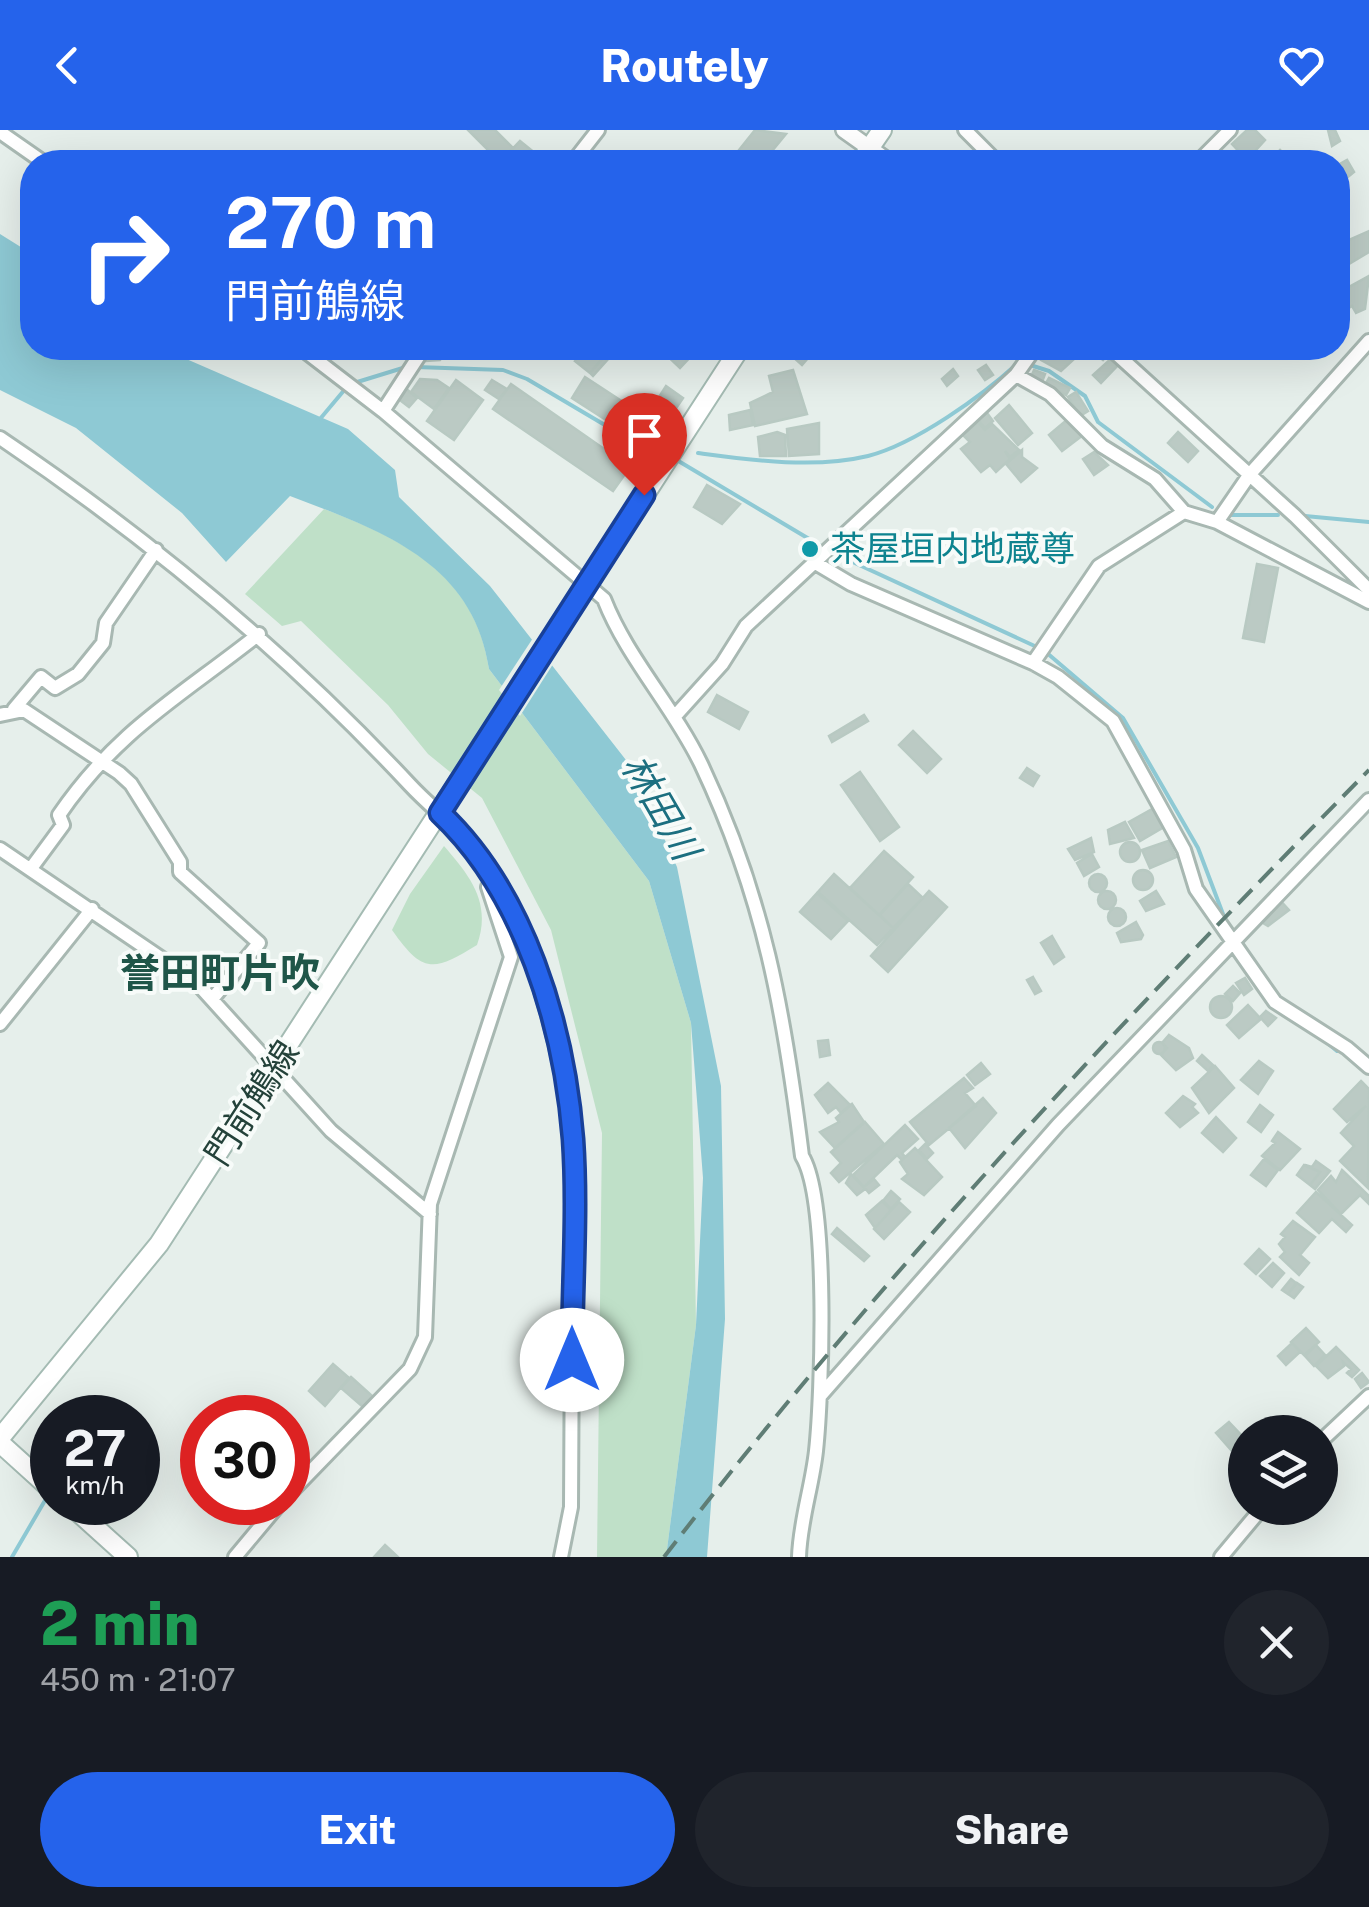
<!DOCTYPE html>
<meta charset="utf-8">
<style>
body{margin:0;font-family:"Public Sans","Noto Sans JP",sans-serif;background:#20242c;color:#f1f3f6;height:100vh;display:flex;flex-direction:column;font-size:38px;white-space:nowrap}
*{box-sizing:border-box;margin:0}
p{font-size:32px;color:#9ea1a6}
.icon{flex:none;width:55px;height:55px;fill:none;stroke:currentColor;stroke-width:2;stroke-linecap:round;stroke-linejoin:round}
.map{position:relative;height:1427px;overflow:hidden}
.drawer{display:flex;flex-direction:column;background:#171b24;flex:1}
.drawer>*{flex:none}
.banner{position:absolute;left:20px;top:20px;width:1330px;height:210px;border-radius:40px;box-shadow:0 10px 40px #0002;background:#2563eb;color:#fff;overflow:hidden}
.fabs{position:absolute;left:1228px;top:1285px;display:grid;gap:20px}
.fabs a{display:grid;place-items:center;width:110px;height:110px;border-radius:50%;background:#171b24;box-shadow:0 10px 40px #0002;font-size:50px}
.speed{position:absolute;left:30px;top:1265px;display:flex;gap:20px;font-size:50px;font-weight:700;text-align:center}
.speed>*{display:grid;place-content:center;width:130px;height:130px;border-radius:50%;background:#171b24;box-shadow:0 10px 40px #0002;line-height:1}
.speed small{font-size:25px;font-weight:400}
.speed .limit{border:15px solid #d22;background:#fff;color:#111}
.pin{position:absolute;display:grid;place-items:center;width:85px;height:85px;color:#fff;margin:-102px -42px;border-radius:50% 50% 50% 0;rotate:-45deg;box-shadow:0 0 10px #0007}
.pin .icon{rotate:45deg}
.me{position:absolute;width:110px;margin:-55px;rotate:0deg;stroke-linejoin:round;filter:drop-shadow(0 0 8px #0008)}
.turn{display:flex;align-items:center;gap:35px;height:210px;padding:0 40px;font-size:45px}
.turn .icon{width:130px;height:130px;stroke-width:2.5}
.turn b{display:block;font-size:70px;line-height:85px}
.round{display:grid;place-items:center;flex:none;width:105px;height:105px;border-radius:52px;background:#20242c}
.headline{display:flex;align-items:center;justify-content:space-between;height:170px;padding:0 40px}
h1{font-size:60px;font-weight:800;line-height:75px;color:#1e9e55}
.primary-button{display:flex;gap:20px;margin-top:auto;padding:20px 40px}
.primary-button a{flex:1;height:115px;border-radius:60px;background:#2563eb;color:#fff;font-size:40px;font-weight:800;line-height:115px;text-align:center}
.primary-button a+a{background:#20242c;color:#f1f3f6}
header{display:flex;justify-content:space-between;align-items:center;height:130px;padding:0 40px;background:#2563eb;color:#fff;font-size:45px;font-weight:800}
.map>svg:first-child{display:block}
</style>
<header><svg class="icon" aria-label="back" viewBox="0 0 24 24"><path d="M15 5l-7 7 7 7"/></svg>Routely<svg class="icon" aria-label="heart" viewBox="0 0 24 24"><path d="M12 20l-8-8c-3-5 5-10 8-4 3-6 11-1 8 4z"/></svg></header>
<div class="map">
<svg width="1369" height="1427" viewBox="0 0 1369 1427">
<rect width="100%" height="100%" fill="#e6efeb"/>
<path fill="#bfe0c8" d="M324,379C404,409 476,446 489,539L649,751L691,893L696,1195L666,1427H597L602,1003L551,800L482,668L428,624L388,575L301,491L282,496L245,464Z
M444,716C470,746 492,773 477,815C433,842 423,844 392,800L410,764Z"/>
<path fill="#8ec9d4" d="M0,104L32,124V218H161L348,299L395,340L399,367L490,456L633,639L677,737L721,956L725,1189L707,1427H666L696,1195L703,1048L691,893L649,751L489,539C473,431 379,400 290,366L226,432L182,383L76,298L0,260Z"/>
<path fill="#e6efeb" d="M535,505L555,531L520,586L499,560Z"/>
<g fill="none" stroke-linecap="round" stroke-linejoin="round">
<path stroke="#8ec9d4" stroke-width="4" d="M1030,235L1049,241L1085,266L1098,292L1212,377
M416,237L503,240L527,249L637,314
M354,253L406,237
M320,289L346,258
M638,314L661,324
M646,315L664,317
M698,323C751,330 814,339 868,326C915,314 982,266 1018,233
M675,329L831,422L1039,518
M1229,385H1278
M1305,386L1369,392
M1047,523L1123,588L1198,718L1226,792
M1325,911L1337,921
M12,1427L47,1367"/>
</g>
<path fill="#bbcac4" stroke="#b8c9c2" stroke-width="2.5" d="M468,0H495L513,18L499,31Z
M755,0L786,4L763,32H754L739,20Z
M1247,0H1255L1265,10L1247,30L1232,14Z
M1328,0H1335L1340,11L1332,16Z
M520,11L536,24L534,31L500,32Z
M1280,20L1291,31L1268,32Z
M1347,30L1354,42L1338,55V35Z
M1369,101V122L1349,134L1340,114Z
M1369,146L1365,179L1356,183L1352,176L1347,179L1338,163Z
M433,218H465L455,227L447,221L440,230L424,231Z
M587,218H611L590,243L575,231Z
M612,218H618L593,246L590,243Z
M664,218H688L694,223L680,238L661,220Z
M783,218H812L815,220L802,235Z
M1046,218H1086L1061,241L1041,230Z
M1088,218H1102L1109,223L1103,230Z
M1113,227L1120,233L1101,253L1093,245Z
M986,235L993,245L985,250L978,240Z
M953,239L958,246L947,256L942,249Z
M793,240L807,284L755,296L750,273L773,262L769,246Z
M1034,240L1045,244L1042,252L1031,247Z
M585,247L643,285L628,304L572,268Z
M1049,248L1070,258L1066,265L1045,255Z
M420,249L437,250L449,258L434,279L411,262Z
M456,250L483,270L454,310L427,291Z
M492,250L507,259L499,269L485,260Z
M511,254L630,337L613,361L493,279Z
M666,256L683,268L666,293L647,286Z
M404,257L417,268L409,277L396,267Z
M1076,262L1088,281L1080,286L1068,267Z
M1009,275L1032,303L1018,315L995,288Z
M750,280L753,295L730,300L729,285Z
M987,283L993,291L985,298L978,290Z
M1068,289L1083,305L1062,321L1049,305Z
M978,292L985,300L992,294L1019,320L1010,327L1005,321L1010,329L996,342L990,335L981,342L961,319L970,312L963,305Z
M819,293V324L789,326L787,299Z
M777,302L785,305L786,326H760L758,307Z
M1178,302L1198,321L1188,332L1168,313Z
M1022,320V327L1037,338L1021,352L1006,334Z
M1094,322L1108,335L1094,345L1083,329Z
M707,355L740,374L722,394L694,377Z
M1257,434L1278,438L1264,512L1243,508Z
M717,565L748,582L739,599L708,582Z
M864,585L868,591L832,612L829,606Z
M913,601L941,629L927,643L899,615Z
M1027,638L1039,646L1033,656L1020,648Z
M860,642L899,697L880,711L841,655Z
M1154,678L1164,697L1140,711L1129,692Z
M1125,692L1134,708L1110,714L1108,700Z
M1091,708L1094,722L1075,730L1068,719Z
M1168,711L1176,727L1150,738L1142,720Z
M1120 722a10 10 0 1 1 20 0a10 10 0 1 1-20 0Z
M884,721L913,747L879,785L850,758Z
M1092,724L1099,737L1084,746L1077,733Z
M1133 750a10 10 0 1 1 20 0a10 10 0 1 1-20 0Z
M1089 753a9 9 0 1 1 18 0a9 9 0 1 1-18 0Z
M834,744L893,798L877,815L818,762Z
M908,754L923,768L893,798L880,785Z
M1098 770a9 9 0 1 1 18 0a9 9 0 1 1-18 0Z
M929,761L947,777L888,842L871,826Z
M1156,761L1164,774L1146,781L1140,771Z
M817,763L848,791L831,809L800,782Z
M1278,768L1289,780L1268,796L1258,790Z
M1108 787a9 9 0 1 1 18 0a9 9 0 1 1-18 0Z
M1136,792L1143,805L1141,809L1121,812L1117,803Z
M1052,806L1064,827L1054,834L1041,813Z
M1033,847L1041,861L1035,864L1027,850Z
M1245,848L1252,859L1244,865L1236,853Z
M1233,856L1240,863L1233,871L1225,864Z
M1210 877a11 11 0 1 1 22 0a11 11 0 1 1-22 0Z
M1248,875L1261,889L1239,908L1227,895Z
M1266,881L1276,888L1268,896L1260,887Z
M1169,905L1189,918L1193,928L1176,940L1161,925L1167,918L1162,913Z
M828,910L830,925L820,927L818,911Z
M1153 918a6 6 0 1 1 12 0a6 6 0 1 1-12 0Z
M1202,925L1213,935L1208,941L1197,931Z
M1259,931L1273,941L1258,964L1241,950Z
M981,933L990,944L975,955L967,945Z
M1215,936L1234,958L1209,983L1192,958Z
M964,948L973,958L965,963L976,976L929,1015L910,992Z
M1361,951L1369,959L1368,1058L1340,1031L1354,1016L1341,1003L1366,976L1347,992L1334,979Z
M828,953L850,975L841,983L836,977L828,983L815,965Z
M1183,966L1195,974L1192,977L1198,983L1180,997L1166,983Z
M983,968L996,983L965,1018L949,998Z
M852,974L864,992L835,1018L820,1002L839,992L836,988Z
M1260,975L1273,985L1261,1002L1248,992Z
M1216,987L1236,1008L1223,1022L1202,1003Z
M865,992L884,1014L839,1052L831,1043L841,1033L831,1022Z
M905,995L918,1009L902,1023L905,1027L902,1030L897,1025L864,1057L853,1045Z
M1278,1002L1300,1019L1280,1040L1262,1026L1275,1013L1272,1011Z
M925,1014L933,1023L927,1029L919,1020Z
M915,1018L942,1047L924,1065L902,1049L908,1044L900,1032Z
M1264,1029L1278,1040L1266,1056L1251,1045Z
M1316,1031L1330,1041L1315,1059L1310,1055L1320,1042L1305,1035L1312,1037Z
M1304,1035L1320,1042L1310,1055L1297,1045Z
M1342,1040L1369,1066V1074L1360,1065L1341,1084L1318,1060L1331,1046L1336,1052Z
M851,1044L865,1059L857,1065L846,1053Z
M874,1049L879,1055L869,1063L864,1057Z
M891,1061L900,1069L891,1079L883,1071Z
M1316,1062L1352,1095L1346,1102L1332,1089L1319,1103L1297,1083Z
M882,1071L891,1080L875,1098L866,1085Z
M899,1072L910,1082L884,1109L874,1099Z
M1293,1091L1315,1107L1300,1125L1309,1133L1299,1145L1280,1127L1285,1122L1279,1114L1285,1107L1281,1104Z
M837,1098L869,1126L864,1131L832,1104Z
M1259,1119L1270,1129L1256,1144L1245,1134Z
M1273,1133L1284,1143L1272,1157L1260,1146Z
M1291,1149L1296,1153L1288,1164L1282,1160Z
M1297,1153L1303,1157L1294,1168L1288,1164Z
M1306,1198L1319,1212L1304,1225L1291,1212Z
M1292,1213L1300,1222L1286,1235L1278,1226Z
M1316,1215L1325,1225L1314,1236L1305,1226Z
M1336,1217L1359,1240L1352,1247L1347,1243L1351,1239L1343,1232L1344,1236L1328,1248L1316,1236Z
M333,1234L349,1248L325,1276L309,1261Z
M1362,1243L1369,1252L1361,1258L1355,1249Z
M351,1247L372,1266L363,1277L341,1258Z
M1229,1292L1244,1308L1231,1320L1216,1303Z
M385,1415L398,1427H374Z"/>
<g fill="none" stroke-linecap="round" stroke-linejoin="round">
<g stroke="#a8b8b2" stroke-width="18">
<path id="minor" d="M965,0L997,32
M0,2L43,32
M573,32L598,0
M1198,32L1230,0
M301,218L383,281L604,469C627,528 673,576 701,634C764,767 784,881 802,1026C829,1070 822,1265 816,1321C812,1357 800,1391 799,1427
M1110,218L1295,386L1369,460
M1016,245L1050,264L1102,316L1155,349L1184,382L1217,392L1250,344L1369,211
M383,281L424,218
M0,308C150,409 286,522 410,655C436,683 467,703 487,737C537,822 559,913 573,1009L571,1377L561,1427
M1217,392L1369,472
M814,432L851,454L1033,533L1058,547L1113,591L1184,720L1196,759L1275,872L1347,918L1369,937
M1033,533L1099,436L1184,382
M14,579L41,547L55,558L78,544L103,513L106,493L156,420
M0,585L24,580L119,643L131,654L180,732V742L259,813L213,868
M676,585L722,534L746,496L1016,245L1035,218
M0,719L196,852L331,1001L430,1084
M32,737L63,695L59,685C117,600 181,566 259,504
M0,894L92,779
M821,1265L1058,995L1369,670
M1320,1312L1369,1266
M288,1365L410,1239L425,1207L430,1074L511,827L488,757
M235,1427L281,1372
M1221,1427L1262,1378"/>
</g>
<g stroke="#a8b8b2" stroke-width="20">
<path id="tertiary" d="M844,0L889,32"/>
</g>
<g stroke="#a4bbb3" stroke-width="22">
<path id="secondary" d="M860,32L882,0
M0,1308L159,1114L740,218
M0,1313L52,1360
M67,1372L128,1427"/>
</g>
<use href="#minor" stroke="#fff" stroke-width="12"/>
<use href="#tertiary" stroke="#fff" stroke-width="15"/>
<use href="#secondary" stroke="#fff" stroke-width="18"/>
<path stroke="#5f7d75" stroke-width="4" stroke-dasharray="20 10" stroke-linecap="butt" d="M664,1427C879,1148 1122,890 1369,640"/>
</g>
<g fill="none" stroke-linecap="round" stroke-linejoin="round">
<g stroke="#184099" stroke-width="25">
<path id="route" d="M572,1230C572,1157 578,1081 573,1009C564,895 524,762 440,683L644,365"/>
</g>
<use href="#route" stroke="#2563eb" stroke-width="18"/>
</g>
<circle fill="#0f9aa8" stroke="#f7fbf9" stroke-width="4" cx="810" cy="419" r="10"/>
<g text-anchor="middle" stroke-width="8" stroke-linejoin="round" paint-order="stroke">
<g font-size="35" fill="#0d838f" stroke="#f7fbf9" text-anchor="start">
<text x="830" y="431">茶屋垣内地蔵尊</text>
</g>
<g font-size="35" fill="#24423a" stroke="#f7fbf9">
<text transform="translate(252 973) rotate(-57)" y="12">門前鵤線</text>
</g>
<g font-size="38" font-style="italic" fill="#1c6f80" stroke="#f7fbf9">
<text transform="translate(660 677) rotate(60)" y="13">林田川</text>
</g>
<g font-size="40" font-weight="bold" fill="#1f5548" stroke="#f7fbf9">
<text x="220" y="857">誉田町片吹</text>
</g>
</g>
</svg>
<div class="fabs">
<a><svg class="icon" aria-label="layers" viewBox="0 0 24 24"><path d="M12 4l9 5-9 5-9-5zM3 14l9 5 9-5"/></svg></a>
</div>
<div class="speed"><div>27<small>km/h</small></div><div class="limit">30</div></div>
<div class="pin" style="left:644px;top:365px;background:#d93025"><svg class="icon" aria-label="arrive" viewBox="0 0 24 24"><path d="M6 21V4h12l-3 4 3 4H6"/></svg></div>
<svg class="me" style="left:572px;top:1230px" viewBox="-20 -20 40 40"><circle r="19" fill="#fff"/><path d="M0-13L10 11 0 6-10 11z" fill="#2563eb"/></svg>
<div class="banner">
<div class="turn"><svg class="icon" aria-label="right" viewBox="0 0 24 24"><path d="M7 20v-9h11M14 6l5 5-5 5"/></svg><div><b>270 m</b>門前鵤線</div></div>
</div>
</div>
<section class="drawer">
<div class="headline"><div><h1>2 min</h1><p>450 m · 21:07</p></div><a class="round"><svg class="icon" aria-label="close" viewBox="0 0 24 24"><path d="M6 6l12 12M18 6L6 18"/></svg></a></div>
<div class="primary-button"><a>Exit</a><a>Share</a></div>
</section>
